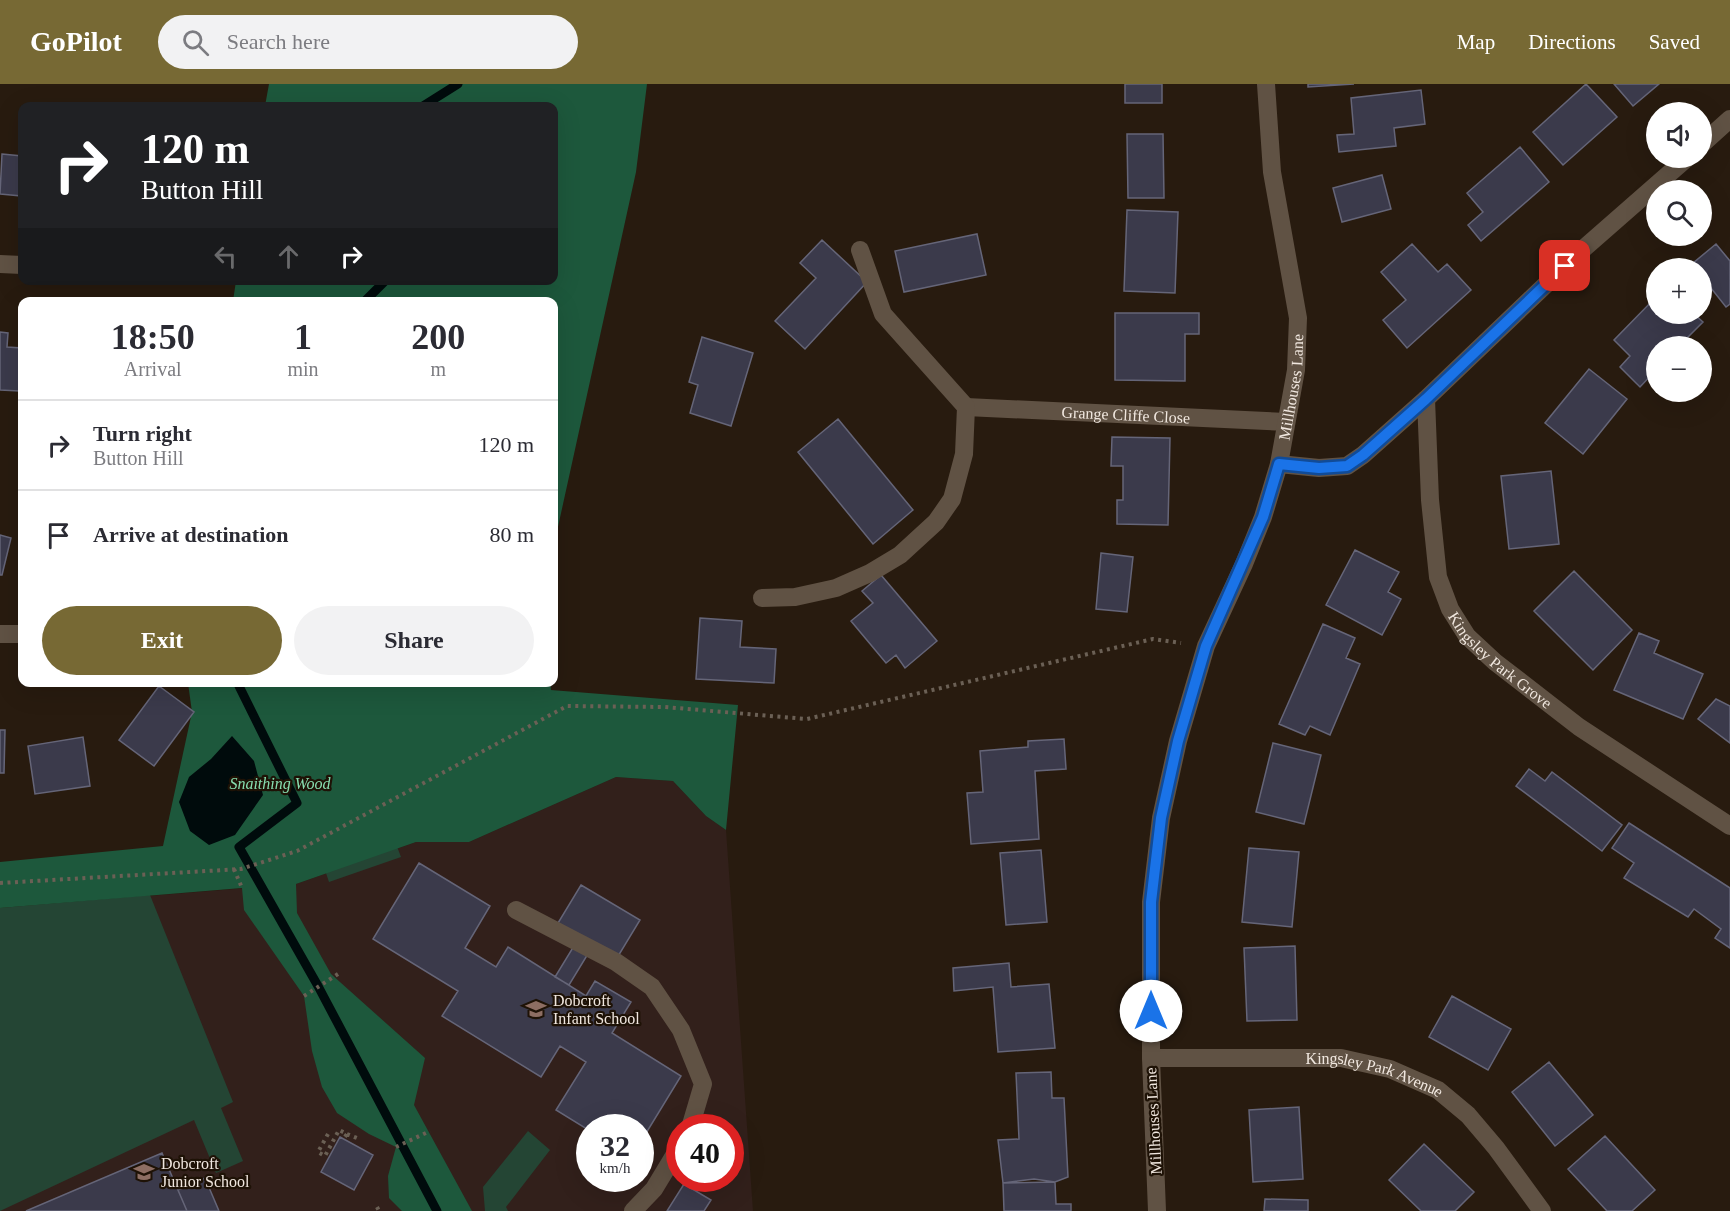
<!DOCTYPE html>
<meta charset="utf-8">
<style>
body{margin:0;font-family:Georgia,serif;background:#f2f2f3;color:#2b2b33;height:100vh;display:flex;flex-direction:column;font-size:22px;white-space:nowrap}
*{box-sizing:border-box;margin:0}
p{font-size:20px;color:#7c7c81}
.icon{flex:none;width:33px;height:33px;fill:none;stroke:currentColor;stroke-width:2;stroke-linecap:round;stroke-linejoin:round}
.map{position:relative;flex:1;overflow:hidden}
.sheet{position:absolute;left:18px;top:213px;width:540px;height:390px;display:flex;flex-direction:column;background:#fff;border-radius:12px;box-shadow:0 6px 24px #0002}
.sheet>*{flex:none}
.top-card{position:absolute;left:18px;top:18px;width:540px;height:183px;border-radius:12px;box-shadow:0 6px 24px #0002;background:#202124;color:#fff;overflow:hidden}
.controls{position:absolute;left:1646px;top:18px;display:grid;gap:12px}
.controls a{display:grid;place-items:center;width:66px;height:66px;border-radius:50%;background:#fff;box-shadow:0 6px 24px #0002;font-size:30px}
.speed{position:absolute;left:576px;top:1030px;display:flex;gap:12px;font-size:30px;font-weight:700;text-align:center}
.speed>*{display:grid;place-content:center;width:78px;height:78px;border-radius:50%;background:#fff;box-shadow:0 6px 24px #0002;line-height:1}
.speed small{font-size:15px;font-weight:400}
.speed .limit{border:9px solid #d22;background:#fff;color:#111}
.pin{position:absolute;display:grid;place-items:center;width:51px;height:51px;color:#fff;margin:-26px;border-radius:12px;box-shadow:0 3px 9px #0006}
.me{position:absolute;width:66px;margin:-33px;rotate:0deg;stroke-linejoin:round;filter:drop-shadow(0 0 4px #0008)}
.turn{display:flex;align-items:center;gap:21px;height:126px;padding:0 24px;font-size:27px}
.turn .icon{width:78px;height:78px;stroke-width:2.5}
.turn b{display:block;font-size:42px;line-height:51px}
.lanes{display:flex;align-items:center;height:57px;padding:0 24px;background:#0003;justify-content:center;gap:30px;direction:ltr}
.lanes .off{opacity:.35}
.eta{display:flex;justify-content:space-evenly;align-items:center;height:102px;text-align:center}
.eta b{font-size:36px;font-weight:800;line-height:42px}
.cta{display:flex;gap:12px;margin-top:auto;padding:12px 24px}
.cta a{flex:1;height:69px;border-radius:36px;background:#776934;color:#fff;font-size:24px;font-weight:800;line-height:69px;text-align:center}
.cta a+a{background:#f2f2f3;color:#2b2b33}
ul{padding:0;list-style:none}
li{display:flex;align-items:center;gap:18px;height:90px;padding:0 24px;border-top:2px solid #e1e1e2}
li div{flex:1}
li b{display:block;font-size:22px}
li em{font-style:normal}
header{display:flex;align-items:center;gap:36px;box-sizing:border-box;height:84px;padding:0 30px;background:#776934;color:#fff}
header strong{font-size:28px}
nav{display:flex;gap:33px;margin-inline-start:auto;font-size:21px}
.search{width:420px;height:54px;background:#f2f2f3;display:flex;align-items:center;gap:15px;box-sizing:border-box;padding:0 21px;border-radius:33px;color:#7c7c81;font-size:22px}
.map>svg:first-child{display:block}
</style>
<header>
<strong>GoPilot</strong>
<div class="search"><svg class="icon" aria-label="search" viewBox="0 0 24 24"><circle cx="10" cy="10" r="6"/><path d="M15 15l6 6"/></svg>Search here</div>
<nav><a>Map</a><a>Directions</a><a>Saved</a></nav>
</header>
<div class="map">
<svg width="1730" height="1127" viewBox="0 0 1730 1127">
<rect width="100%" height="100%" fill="#281b0f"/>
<path fill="#32201b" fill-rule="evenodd" d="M616,693L673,697L706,732L726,746L753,1127H0V824L296,800L416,758H469ZM590,1044H640V1095H590ZM680,1044H730V1095H680Z"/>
<path fill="#244534" d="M393,752L401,773L329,798L322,777Z
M150,811L233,1018L221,1024L243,1077L216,1089L194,1036L0,1127V824Z
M528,1047L550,1066L506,1123L508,1127H485L483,1103Z"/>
<path fill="#1d583c" d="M269,0H647L636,88L554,461V218L233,217L236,197L554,196V22H265Z
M550,598L551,606L738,621L726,746L706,732L673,697L616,693L469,758H416L296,800L297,829L331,890L425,974L414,1021L472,1127H402L389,1114L388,1092L396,1063L369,1050L337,1029L322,1003L312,967L304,912L244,826L242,804L0,824V778L163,762L192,628L188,599Z"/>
<path fill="#000b0c" d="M232,652L254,677L263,711L235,751L209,761L190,747L179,718L189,693L211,675Z"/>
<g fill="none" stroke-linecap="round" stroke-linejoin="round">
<path stroke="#000b0c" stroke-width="9" d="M423,22L458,0
M364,218L386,196
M237,598L297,719L239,763L318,902L437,1127"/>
</g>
<path fill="#3b3a4b" stroke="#656578" stroke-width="1.5" d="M1125,0H1162V19H1125Z
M1308,0H1354L1308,3Z
M1586,0L1617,33L1563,81L1533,48Z
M1614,0H1659L1633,22Z
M1421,6L1425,40L1394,44L1396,62L1339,68L1337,51L1354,50L1351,14Z
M1127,50H1163L1164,114H1128Z
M1520,63L1549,98L1481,157L1468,141L1483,128L1467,109Z
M2,70L22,72V124L20,123L21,112L0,110Z
M1382,91L1391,125L1342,138L1333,104Z
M1127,126L1178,128L1175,209L1124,207Z
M977,150L986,191L904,208L895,167Z
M822,156L867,198L805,265L775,237L816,194L800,179Z
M1412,160L1438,188L1447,180L1471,206L1407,264L1383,236L1406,216L1381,188Z
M1716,160L1730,177V220L1726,223L1711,204L1701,212V184H1687Z
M1656,213V230H1694L1703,238L1679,262H1656V286L1640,303L1620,283L1630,272L1614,256Z
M1115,229H1199V250H1185V297L1115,296Z
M0,248L8,249L7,263L22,264L19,307L0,306Z
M702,253L753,269L731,342L690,329L698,301L689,298Z
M1589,285L1627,315L1583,370L1545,339Z
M838,335L913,426L873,460L798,368Z
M1112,353L1170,354L1168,441L1117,440V416H1123V382H1111Z
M1551,387L1559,460L1509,465L1501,392Z
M0,451L11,454L2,491H0Z
M1355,466L1399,488L1388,508L1401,515L1382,551L1326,521Z
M1101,469L1133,473L1127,528L1096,525Z
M1574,487L1632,546L1593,586L1534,527Z
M881,491L937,557L905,584L896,571L886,579L851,537L873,519L862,507Z
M700,534L742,537L740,563L776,565L774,599L696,595Z
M1323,540L1355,554L1346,574L1360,580L1330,651L1310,642L1305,651L1279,640Z
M1639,549L1659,557L1654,569L1703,590L1683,635L1614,606Z
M159,602L194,628L154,682L119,656Z
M1716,615L1730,622V659L1698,635Z
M0,646H5L4,689H0Z
M83,653L90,702L35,710L28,662Z
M1064,655L1066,685L1035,687L1039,755L971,760L967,709L983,708L980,667L1028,663V657Z
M1273,659L1321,671L1304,740L1256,728Z
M1529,685L1545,697L1552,688L1622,741L1602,767L1516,702Z
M1629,739L1730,804V864L1715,854L1721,845L1694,825L1688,833L1624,794L1634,779L1612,764Z
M1249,764L1299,768L1292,843L1242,838Z
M1041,766L1047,838L1006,841L1000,769Z
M419,779L490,822L465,864L496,883L508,863L586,912L595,897L631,918L612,949L681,992L640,1059V1044H590V1047L556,1026L586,978L560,962L541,993L442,932L458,907L373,855Z
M581,801L640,836L617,874L558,839Z
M580,852L594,860L569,901L555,893Z
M1295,862L1297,936L1247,937L1244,864Z
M1009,879L1011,903L1049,900L1055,964L998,968L993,903L954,907L953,884Z
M1452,912L1511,945L1488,986L1429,953Z
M1549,978L1593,1031L1555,1062L1512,1008Z
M1051,988L1052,1014H1064L1068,1093L1055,1098L1034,1095L1003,1099L998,1056L1019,1055L1016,989Z
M1299,1023L1303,1095L1253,1098L1249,1026Z
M1605,1052L1655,1106L1632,1127H1607L1568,1085Z
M340,1053L373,1071L354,1106L321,1088Z
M1424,1060L1474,1108L1455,1127H1421L1389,1096Z
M162,1069L187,1127H26Z
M205,1094L219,1127H187L178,1106Z
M1055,1098L1056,1120H1071V1127H1004L1003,1099Z
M684,1100L711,1116L704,1127H667Z
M1265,1115L1308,1116V1127H1264Z"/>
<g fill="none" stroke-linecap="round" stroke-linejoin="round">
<path stroke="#6b6055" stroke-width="4" stroke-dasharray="3 4.5" stroke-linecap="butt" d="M234,785L242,804
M0,799L241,785L297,767L567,622L664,623L807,635L1153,555L1181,559
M304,912L338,890
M328,1050L318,1068L325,1072L339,1046L347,1050L343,1055
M347,1050L357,1054
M396,1063L430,1047
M377,1123L379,1127"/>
<g stroke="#605244" stroke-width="18">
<path d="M1701,61L1730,35"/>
<path d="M0,180L22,181"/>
<path id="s1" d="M1426,315L1430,416L1438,493L1450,525L1467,552L1495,578L1579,643L1730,742"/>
<path id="s2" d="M966,323L1286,338"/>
<path d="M1279,380L1319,384L1347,382L1363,371L1426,315L1582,166L1687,74"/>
<path d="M762,514L795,513L836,504L870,489L900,471L936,438L952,415L964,370L966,323L883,230L860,166"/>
<path d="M0,550H22"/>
<path d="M516,826L616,878L652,903L681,946L703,1000L690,1044"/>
<path id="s3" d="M1151,974H1341L1390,985L1438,1006L1468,1031L1496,1064L1542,1127"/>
<path d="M633,1127L654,1105L680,1062"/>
<path id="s4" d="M1157,1127L1151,974V818L1161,734L1178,657L1206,562L1244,480L1263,433L1279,380L1296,286L1298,234L1272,88L1266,0"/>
</g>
</g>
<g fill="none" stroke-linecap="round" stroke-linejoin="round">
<g stroke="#114b97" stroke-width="15">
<path id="route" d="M1151,927V818L1161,734L1178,657L1206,562L1263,433L1279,380L1319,384L1347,382L1363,371L1426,315L1565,182"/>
</g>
<use href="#route" stroke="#1a73e8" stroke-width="10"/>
</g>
<defs>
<g id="school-bare" transform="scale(1.62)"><path d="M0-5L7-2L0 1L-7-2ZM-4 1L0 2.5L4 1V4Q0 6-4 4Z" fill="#8d6e63" stroke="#1e1206" stroke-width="2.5" paint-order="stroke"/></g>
</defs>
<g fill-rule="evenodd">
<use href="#school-bare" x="536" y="925"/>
<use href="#school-bare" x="144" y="1088"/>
</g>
<g text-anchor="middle" stroke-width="4.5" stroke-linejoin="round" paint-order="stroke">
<g font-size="16" fill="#f0e7df" stroke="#1e1206">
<text dy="6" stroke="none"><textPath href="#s4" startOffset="846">Millhouses Lane</textPath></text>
<text dy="6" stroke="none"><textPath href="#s2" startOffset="160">Grange Cliffe Close</textPath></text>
<text dy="6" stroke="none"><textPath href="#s1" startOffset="285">Kingsley Park Grove</textPath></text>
<text dy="6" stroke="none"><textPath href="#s3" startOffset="226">Kingsley Park Avenue</textPath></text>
<text transform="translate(1153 1037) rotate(-93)" y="6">Millhouses Lane</text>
</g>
<g font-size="16" font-style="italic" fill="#88dfb1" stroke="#1e1206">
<text x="280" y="705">Snaithing Wood</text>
</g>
<g font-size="16" fill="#f0e7df" stroke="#1e1206" text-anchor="start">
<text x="553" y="922">Dobcroft<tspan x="553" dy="18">Infant School</tspan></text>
<text x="161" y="1085">Dobcroft<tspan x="161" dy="18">Junior School</tspan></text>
</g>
</g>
</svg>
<div class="controls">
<a><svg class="icon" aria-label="sound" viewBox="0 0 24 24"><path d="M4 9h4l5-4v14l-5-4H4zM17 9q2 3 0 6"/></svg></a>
<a><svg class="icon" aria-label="search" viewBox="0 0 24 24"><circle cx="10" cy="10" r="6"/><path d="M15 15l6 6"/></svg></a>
<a>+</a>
<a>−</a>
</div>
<div class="speed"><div>32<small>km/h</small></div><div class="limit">40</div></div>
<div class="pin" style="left:1565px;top:182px;background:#d93025"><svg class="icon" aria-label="arrive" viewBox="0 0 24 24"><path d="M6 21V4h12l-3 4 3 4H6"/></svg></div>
<svg class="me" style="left:1151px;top:927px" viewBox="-20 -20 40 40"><circle r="19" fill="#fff"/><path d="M0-13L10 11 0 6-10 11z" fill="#1a73e8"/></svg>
<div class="top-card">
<div class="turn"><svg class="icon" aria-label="right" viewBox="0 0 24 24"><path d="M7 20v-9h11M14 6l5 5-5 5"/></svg><div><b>120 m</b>Button Hill</div></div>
<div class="lanes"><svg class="icon off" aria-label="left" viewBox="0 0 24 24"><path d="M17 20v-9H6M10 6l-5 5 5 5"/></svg><svg class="icon off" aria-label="ahead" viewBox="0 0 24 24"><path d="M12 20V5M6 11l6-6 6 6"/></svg><svg class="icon" aria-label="right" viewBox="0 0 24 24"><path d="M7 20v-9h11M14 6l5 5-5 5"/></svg></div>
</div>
<section class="sheet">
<div class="eta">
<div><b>18:50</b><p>Arrival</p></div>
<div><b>1</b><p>min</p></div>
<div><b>200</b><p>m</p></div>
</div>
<ul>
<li><svg class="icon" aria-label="right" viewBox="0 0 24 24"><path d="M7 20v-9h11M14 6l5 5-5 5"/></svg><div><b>Turn right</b><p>Button Hill</p></div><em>120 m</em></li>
<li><svg class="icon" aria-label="arrive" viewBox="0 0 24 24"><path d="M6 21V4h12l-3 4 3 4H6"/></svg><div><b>Arrive at destination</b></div><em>80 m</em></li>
</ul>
<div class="cta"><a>Exit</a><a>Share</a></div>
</section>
</div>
